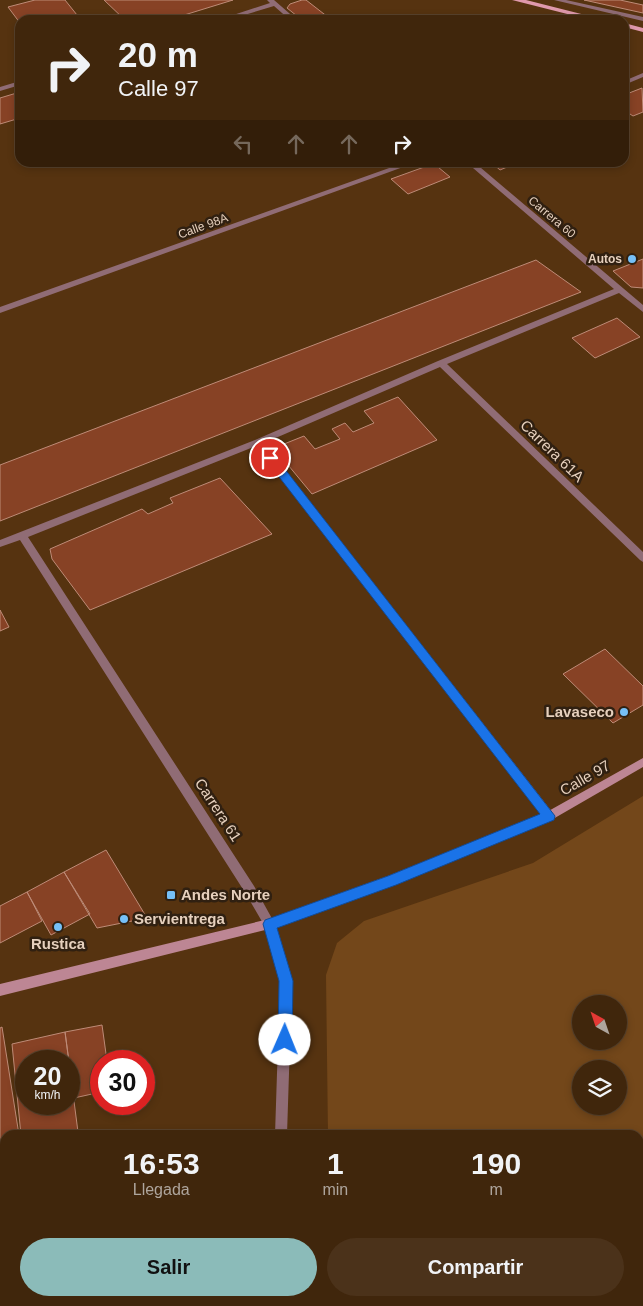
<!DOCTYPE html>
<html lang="es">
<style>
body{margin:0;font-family:Arial,sans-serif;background:#4b321a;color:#f1f3f6;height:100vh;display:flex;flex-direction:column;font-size:19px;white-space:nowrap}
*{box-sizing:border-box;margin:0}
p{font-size:16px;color:#aea59d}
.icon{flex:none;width:28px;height:28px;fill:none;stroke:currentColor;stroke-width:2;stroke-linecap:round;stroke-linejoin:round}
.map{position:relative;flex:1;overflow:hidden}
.panel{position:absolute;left:0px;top:1130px;width:644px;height:176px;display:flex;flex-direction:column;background:#40260c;border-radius:15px 15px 0 0;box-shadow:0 2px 8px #0003,0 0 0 1px #59432d}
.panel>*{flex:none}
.banner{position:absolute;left:15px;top:15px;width:614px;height:152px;border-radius:15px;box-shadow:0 2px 8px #0003,0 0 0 1px #59432d;background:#40260c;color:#f1f3f6;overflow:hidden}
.needle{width:32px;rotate:320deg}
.buttons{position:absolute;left:572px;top:995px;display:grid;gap:10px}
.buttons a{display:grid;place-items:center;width:55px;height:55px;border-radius:50%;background:#40260c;box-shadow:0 2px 8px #0003,0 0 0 1px #59432d;font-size:25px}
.speed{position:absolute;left:15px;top:1050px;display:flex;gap:10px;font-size:25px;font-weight:700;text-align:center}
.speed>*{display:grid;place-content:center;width:65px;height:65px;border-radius:50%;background:#40260c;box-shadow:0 2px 8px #0003,0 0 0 1px #59432d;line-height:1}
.speed small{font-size:12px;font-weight:400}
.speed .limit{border:8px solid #d22;background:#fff;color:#111}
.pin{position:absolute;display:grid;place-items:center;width:42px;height:42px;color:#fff;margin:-21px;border:2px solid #fff;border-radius:50%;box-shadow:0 1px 5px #0007}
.me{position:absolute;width:55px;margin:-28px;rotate:1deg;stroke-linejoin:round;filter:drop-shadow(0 0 4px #0008)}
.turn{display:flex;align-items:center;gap:18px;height:105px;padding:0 20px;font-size:22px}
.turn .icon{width:65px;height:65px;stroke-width:2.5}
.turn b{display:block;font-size:35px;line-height:42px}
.lanes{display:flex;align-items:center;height:48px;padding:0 20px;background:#0003;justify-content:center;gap:25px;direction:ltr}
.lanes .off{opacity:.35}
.eta{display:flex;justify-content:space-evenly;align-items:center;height:85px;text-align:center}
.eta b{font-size:30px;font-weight:800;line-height:35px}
.primary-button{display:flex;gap:10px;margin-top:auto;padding:10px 20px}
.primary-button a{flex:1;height:58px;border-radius:30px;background:#8bbbb9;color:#111;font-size:20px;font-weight:800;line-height:58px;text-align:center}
.primary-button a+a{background:#4b321a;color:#f1f3f6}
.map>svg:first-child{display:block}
</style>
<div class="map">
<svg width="643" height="1306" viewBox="0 0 643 1306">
<rect width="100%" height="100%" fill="#563310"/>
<path fill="#73471a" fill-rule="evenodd" d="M643,796V1216H639V1135H328L326,975L337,943L364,921L533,863ZM581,1004H619V1041H581ZM581,1069H619V1106H581Z"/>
<path fill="#874225" stroke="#be8b77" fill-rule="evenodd" d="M35,0H65L81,20H20V23L8,7Z
M104,0H233L168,20H125Z
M302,0H306L324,14L302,20L287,8L290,4Z
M584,0H620L643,5V13Z
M324,14L333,20H306Z
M642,88L643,112L633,116L624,110V95Z
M20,92V118L0,124V98Z
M491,162H519L500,170Z
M427,166L438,167L450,177L408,194L391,179Z
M643,259V288L631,287L613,271Z
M536,260L581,292L0,521V465Z
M617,318L640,337L595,358L572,338Z
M398,397L437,440L312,494L274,448L304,436L315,449L340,439L332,429L345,423L353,432L374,423L364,411Z
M220,478L272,534L90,610L52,559L50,549L142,509L148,514L173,503L170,498Z
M0,610L9,627L0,631Z
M605,649L643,686V705L613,723L563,674Z
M106,850L147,918L97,928L64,872Z
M64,872L90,914L51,935L27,892Z
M27,892L42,921L0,943V906Z
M102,1025L107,1061H101V1092L74,1098L65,1032Z
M2,1027L19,1135H5V1300L0,1301V1028Z
M65,1032L78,1132L65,1135H21L12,1044ZM26,1061H69V1104H26Z"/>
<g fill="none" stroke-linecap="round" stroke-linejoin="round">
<path fill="#906c75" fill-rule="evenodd" d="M554,0H566L643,17V21Z
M386,1301H417L419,1306H384Z"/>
<path fill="#906c75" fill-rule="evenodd" d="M267,0H274L297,20H290L274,6L228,20H218L270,3Z
M643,73V77L624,85V81Z
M20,81V85L0,91V87Z
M406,162H417L0,313V307Z
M466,162H474L643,305V312L619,293L447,364L643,552V562L640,560L440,367L264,443L553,813L554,816L553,819L549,821L545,819L256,446L28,537L254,886L275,924L292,981L287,1135H275L280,981L264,925L246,894L20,540L0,547V540L255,440L438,361L614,289Z
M205,1301H237L234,1306H203Z
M253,1301H267L266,1306H252Z"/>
<path fill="#bd8694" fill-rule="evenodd" d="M643,758V767L553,819L395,884L269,929L0,996V984L269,919L388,876L545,813Z"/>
<path fill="#e099ac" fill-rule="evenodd" d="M512,0H526L605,20H591Z
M624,23L643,28V32L624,27Z"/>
</g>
<path fill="#1a73e8" stroke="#114b97" d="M270,454L274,455L555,816L554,820L396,885L277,928L293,981L292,1040L290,1045L285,1047L280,1045L278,1040L279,981L263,924L265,920L388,876L540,814L266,460L265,458Z"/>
<g fill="#76c0f7" stroke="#302011" stroke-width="2">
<circle cx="632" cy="259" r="5"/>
<circle cx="624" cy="712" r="5"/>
<rect x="166" y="890" width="10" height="10" rx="2.5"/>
<circle cx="124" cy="919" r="5"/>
<circle cx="58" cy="927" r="5"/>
</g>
<g text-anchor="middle" stroke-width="5" stroke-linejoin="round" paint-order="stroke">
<g font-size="12" fill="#e6d0bd" stroke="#302011">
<text transform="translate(552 217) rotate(40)" y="4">Carrera 60</text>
<text transform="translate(203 226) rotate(-20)" y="4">Calle 98A</text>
</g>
<g font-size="12" font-weight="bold" fill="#e6d0bd" stroke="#302011" text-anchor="end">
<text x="622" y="263">Autos</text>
</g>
<g font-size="15" fill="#e6d0bd" stroke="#302011">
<text transform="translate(552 451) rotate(44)" y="5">Carrera 61A</text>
<text transform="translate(585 778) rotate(-30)" y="5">Calle 97</text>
<text transform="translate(218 810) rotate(57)" y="5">Carrera 61</text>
</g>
<g font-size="15" font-weight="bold" fill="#e6d0bd" stroke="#302011" text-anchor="start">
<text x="614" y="717" text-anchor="end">Lavaseco</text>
<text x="181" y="900">Andes Norte</text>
<text x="134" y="924">Servientrega</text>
<text x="58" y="949" text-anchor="middle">Rustica</text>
</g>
</g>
</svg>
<div class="buttons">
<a><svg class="needle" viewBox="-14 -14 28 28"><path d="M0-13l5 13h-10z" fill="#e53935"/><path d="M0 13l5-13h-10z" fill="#aea59d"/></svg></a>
<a><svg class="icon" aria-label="layers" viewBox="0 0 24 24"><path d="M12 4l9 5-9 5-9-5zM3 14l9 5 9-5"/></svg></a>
</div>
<div class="speed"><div>20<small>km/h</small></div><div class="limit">30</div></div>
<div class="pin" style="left:270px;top:458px;background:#d93025"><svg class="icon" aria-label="arrive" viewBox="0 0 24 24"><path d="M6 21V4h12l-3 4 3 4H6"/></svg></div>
<svg class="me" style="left:285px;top:1040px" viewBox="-20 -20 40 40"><circle r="19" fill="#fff"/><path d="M0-13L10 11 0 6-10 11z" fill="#1a73e8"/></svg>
<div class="banner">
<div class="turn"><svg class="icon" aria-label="right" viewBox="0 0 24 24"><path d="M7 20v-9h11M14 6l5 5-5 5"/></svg><div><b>20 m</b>Calle 97</div></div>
<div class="lanes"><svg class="icon off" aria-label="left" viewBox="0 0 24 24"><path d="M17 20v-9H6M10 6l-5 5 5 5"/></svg><svg class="icon off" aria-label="ahead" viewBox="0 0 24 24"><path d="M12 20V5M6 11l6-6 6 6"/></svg><svg class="icon off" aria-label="ahead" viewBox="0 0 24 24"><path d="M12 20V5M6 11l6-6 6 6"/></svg><svg class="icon" aria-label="right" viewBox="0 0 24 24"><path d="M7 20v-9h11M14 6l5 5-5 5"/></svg></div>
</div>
<section class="panel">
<div class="eta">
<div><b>16:53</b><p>Llegada</p></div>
<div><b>1</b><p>min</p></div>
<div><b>190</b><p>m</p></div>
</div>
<div class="primary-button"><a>Salir</a><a>Compartir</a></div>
</section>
</div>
